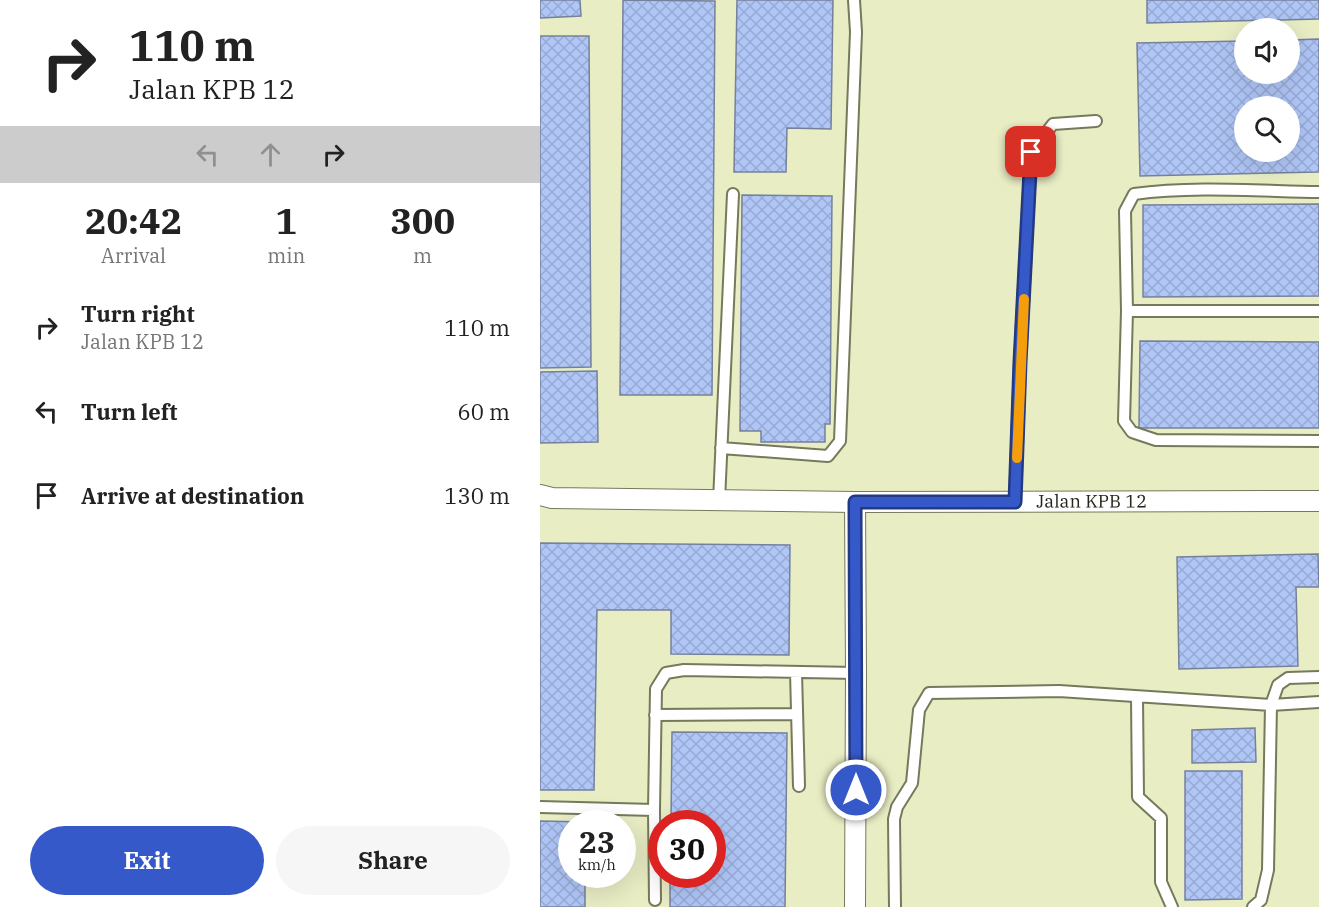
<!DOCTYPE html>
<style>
body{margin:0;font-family:"IBM Plex Serif",serif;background:#f6f6f6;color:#222;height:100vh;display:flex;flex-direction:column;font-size:22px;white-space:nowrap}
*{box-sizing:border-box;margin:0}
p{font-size:20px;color:#767676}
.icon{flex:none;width:33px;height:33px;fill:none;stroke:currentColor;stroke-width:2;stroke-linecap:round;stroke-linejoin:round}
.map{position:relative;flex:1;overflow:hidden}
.side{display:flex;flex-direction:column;background:#fff;width:540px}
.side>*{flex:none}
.hud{background:#fff;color:#222;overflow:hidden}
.tools{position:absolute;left:694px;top:18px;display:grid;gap:12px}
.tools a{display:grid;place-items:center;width:66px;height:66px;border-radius:50%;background:#fff;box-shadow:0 6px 24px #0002;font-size:30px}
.speed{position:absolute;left:18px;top:810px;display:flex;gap:12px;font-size:30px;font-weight:700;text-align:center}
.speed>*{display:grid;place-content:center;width:78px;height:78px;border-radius:50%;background:#fff;box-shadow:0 6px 24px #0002;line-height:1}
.speed small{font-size:15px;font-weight:400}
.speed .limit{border:9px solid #d22;background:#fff;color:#111}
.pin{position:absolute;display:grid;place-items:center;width:51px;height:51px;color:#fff;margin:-26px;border-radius:12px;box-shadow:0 3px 9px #0006}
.me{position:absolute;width:66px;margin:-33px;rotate:0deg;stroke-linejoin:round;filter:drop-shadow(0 0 4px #0008)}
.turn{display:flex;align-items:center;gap:21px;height:126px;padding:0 30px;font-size:27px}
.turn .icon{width:78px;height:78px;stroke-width:2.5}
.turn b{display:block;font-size:42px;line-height:51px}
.lanes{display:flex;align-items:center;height:57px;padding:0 30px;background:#0003;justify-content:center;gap:30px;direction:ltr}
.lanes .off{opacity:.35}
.eta{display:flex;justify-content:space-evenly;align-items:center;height:102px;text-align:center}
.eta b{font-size:36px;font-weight:700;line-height:42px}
.action{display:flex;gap:12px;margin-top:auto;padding:12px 30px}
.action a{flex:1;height:69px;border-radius:36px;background:#3659ca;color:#fff;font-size:24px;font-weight:700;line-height:69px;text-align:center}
.action a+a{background:#f6f6f6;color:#222}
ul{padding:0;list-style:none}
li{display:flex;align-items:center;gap:18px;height:84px;padding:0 30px}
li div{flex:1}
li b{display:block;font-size:22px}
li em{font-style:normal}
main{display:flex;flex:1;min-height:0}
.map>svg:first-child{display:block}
</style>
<main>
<section class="side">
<div class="hud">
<div class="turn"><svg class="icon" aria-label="right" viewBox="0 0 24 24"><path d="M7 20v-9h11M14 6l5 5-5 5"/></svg><div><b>110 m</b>Jalan KPB 12</div></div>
<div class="lanes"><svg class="icon off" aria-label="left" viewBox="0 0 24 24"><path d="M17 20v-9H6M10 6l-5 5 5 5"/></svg><svg class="icon off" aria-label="ahead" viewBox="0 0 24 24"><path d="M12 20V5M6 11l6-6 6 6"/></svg><svg class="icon" aria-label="right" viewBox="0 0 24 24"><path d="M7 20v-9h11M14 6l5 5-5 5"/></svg></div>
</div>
<div class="eta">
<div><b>20:42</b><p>Arrival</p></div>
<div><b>1</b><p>min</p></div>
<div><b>300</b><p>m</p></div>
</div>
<ul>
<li><svg class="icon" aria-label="right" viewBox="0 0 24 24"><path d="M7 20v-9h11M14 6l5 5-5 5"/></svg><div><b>Turn right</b><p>Jalan KPB 12</p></div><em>110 m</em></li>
<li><svg class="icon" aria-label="left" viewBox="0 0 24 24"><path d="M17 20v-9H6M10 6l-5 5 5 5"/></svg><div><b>Turn left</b></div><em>60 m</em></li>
<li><svg class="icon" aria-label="arrive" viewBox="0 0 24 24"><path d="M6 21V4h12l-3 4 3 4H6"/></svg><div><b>Arrive at destination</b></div><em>130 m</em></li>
</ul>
<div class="action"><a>Exit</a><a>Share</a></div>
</section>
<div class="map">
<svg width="779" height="907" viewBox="0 0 779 907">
<defs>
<pattern id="building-cross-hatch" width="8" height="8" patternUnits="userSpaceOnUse" patternTransform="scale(1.5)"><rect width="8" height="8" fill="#b0c6f7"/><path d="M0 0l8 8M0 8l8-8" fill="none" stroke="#97aad3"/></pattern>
</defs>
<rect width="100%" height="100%" fill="#f3f7d5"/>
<path fill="#e9edc4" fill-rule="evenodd" d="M0,0H779V907H0ZM705,28H750V74H705ZM705,106H750V152H705ZM32,824H82V874H32ZM122,824H172V874H122Z"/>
<path fill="url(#building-cross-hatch)" stroke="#75809c" stroke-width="1.5" fill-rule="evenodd" d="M0,0H40L41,16L0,18Z
M83,0L175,1L172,395H80Z
M197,0H293L291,129L247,128L246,172H194Z
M607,0H779V19L607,23Z
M0,36H49L51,367L0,368Z
M779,39V172L600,176L597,43L705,41V74H750V40ZM705,106H750V152H705Z
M202,195L292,196L290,424H285V442H221V431H200Z
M779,204V296L603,297V205Z
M600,341L779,342V428H599Z
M57,371L58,442L0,443V372Z
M0,543L250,545L249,655L131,654V610H57L54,790H0Z
M778,554L779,587H756L758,666L639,669L637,557Z
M715,728L716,762L652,763V730Z
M132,732L247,733L245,907H130V874H172V824H131Z
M645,771H702V899L645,900Z
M0,821L46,822V824H32V874H45V907H0Z"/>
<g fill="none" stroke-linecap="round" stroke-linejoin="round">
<g stroke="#76795b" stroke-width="14">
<path id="service" d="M779,192C719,191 653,186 594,194L585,211L587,311L584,421L592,432L616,440L779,441
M587,311H779
M181,448L288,456L300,441L316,32L314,0
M179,501L193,194
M475,502L480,362L491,152L513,124L556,121
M256,672L259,786
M597,697L598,797L621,818V882L632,907
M115,715L257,714
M0,807L114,810
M115,900L114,810L116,689L126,673L144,670L316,673
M355,907L354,819L357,807L372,783L379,710L389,693L519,691L731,705L779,702
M713,907L721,900L728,870L731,705L738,685L748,678L779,677"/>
</g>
<g stroke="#76795b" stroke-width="22">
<g id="minor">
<path id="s1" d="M0,495L12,498L315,502L779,501"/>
<path d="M315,907L316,673L315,502"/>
</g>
</g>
<use href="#service" stroke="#fff" stroke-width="10"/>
<use href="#minor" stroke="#fff" stroke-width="20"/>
</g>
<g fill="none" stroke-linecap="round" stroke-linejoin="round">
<g stroke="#233a83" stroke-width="15">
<path id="route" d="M316,790L315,502H475L480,362L491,152"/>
</g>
<use href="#route" stroke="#3659ca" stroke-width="10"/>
<path stroke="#f59e0b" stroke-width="10" d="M477,458L484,299"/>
</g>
<g text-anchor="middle" stroke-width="5" stroke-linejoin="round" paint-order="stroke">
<g font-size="18" fill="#242519" stroke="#fff">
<text dy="6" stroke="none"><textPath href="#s1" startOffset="552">Jalan KPB 12</textPath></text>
</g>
</g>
</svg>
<div class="tools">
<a><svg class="icon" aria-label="sound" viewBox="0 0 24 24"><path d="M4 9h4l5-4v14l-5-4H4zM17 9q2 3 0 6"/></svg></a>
<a><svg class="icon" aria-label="search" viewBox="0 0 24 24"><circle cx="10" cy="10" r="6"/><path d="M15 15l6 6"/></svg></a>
</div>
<div class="speed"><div>23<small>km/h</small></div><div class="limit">30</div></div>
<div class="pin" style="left:491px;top:152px;background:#d93025"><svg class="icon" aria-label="arrive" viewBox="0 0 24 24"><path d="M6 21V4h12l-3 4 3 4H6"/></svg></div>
<svg class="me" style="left:316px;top:790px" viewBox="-20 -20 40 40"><circle r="17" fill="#3659ca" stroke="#fff" stroke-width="3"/><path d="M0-11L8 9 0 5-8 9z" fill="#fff"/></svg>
</div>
</main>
